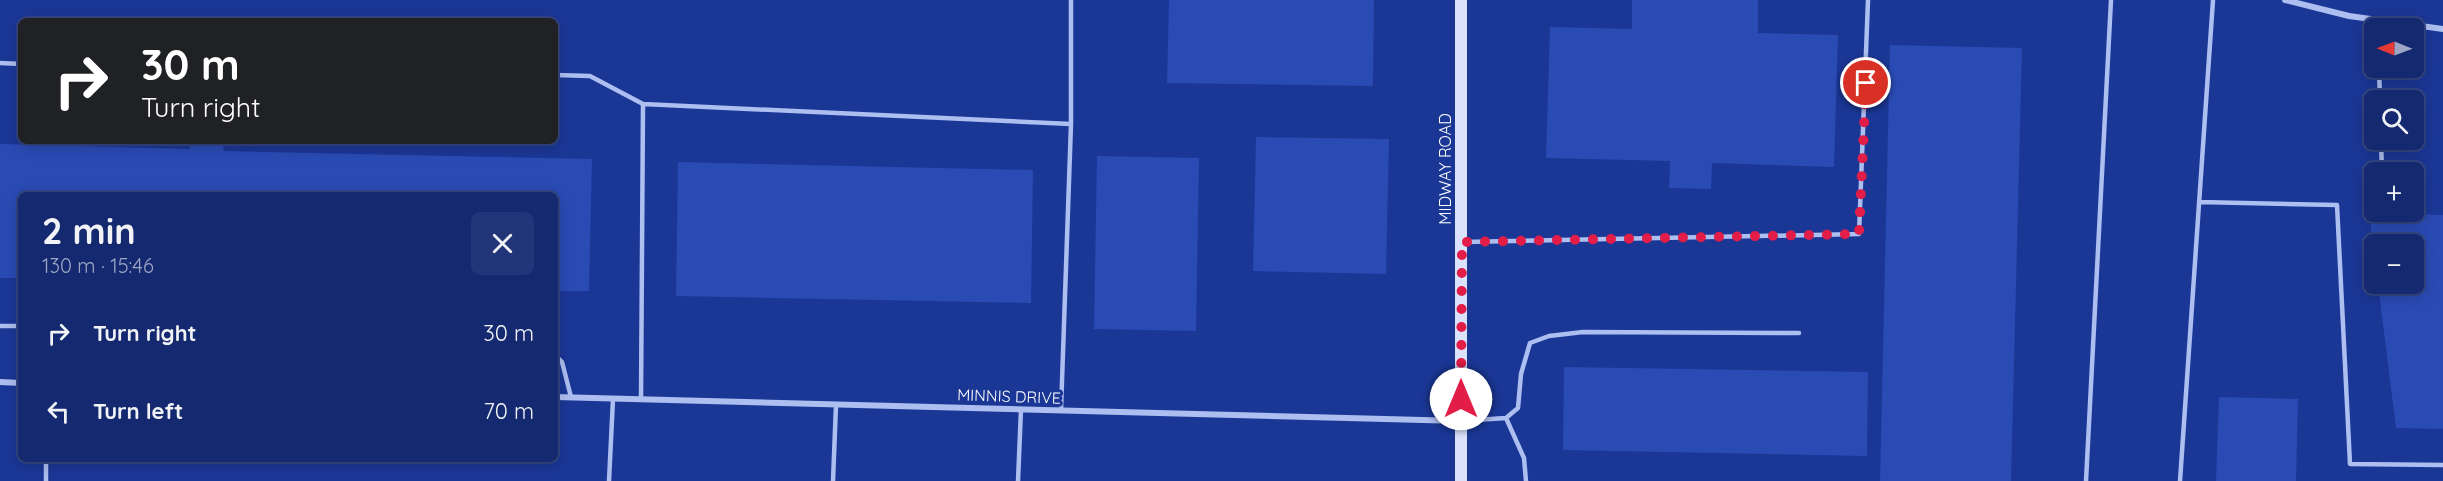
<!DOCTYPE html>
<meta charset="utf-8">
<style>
body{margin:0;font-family:Quicksand,sans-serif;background:#213578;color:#f1f3f6;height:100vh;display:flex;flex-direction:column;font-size:22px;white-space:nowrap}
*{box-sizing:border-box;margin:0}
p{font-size:20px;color:#9da6c3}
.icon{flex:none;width:33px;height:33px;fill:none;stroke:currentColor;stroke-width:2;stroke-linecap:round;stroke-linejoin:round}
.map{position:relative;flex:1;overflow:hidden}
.sheet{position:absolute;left:18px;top:192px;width:540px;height:270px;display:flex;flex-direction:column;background:#142970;border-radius:9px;box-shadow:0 3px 15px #0003,0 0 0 2px #334583}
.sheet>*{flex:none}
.top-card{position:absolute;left:18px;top:18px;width:540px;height:126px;border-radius:9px;box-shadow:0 3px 15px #0003,0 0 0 2px #334583;background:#202124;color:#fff;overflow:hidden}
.needle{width:39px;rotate:271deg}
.tools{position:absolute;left:2364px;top:18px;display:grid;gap:12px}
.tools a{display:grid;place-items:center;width:60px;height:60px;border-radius:9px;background:#142970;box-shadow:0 3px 15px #0003,0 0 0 2px #334583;font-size:30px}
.pin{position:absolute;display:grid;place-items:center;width:51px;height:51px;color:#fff;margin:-26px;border:3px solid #fff;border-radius:50%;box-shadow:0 2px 6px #0007}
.me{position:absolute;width:66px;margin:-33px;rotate:0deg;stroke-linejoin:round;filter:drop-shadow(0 0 4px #0008)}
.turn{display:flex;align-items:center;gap:21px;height:126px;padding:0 24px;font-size:27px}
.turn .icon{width:78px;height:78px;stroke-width:2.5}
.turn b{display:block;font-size:42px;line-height:51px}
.round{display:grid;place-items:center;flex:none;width:63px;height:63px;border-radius:9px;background:#213578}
.head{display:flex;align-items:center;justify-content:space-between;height:102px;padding:0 24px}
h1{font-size:36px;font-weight:700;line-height:45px}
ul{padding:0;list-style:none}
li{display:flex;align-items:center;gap:18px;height:78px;padding:0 24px}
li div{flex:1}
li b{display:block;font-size:22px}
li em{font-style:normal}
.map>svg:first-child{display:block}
</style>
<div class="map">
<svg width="2443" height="481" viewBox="0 0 2443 481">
<rect width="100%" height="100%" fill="#1b3796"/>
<path fill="#2a4bb4" d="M1169,0H1374L1373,86L1167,83Z
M1632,0H1758V33L1838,35L1834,167L1712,163L1711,189L1669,188L1670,161L1546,158L1550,27L1632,29Z
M1890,45L2022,48L2011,481H1880Z
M1256,137L1389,139L1386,274L1253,271Z
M190,141H224L223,151L592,159L589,291H555V195H21V278H0V144L190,149Z
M1097,156L1199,158L1196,331L1094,329Z
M678,162L1033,170L1031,303L676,296Z
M2369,213L2443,215V429L2396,428L2378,284H2414V244H2373Z
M1564,367L1868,372L1867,456L1563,450Z
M2219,397L2298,399L2296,481H2216Z"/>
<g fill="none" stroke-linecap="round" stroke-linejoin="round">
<path stroke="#adbef0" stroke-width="4.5" d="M2378,20V28
M0,63L21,64
M2379,68L2380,100
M555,75L590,76L643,104L641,399
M643,104L1071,124L1061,410
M1071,124V0
M2381,140L2382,172
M2199,202L2337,205L2350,464L2443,465
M1463,242L1859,234L1868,0
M0,326H21
M555,355L562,362L571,397
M1506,418L1524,458L1526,481
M1461,421L1506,418L1518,408L1521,374L1530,343L1549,336L1583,332L1799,333
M46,459V481
M609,481L613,399
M833,481L836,405
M1018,481L1021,409
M2086,481L2111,0
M2180,481L2213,0"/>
<path stroke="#adbef0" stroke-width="6" d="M2285,0L2349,16L2443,29
M0,382L21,383
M555,397L1461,421"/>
<path stroke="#dbe2fb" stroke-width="12" d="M1461,481V0"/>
</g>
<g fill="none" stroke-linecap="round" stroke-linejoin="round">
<path stroke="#e11d48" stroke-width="10" stroke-dasharray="0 18" d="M1461,399L1462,242L1859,234L1866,83"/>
</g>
<g text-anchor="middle" stroke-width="6" stroke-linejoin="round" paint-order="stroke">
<g font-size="16" fill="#fff" stroke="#1b3796">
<text transform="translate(1445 169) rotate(-90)" y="6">MIDWAY ROAD</text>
<text transform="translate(1009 396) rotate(2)" y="6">MINNIS DRIVE</text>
</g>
</g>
</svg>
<div class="tools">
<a><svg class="needle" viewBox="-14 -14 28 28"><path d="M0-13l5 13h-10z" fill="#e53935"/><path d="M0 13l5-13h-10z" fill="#9da6c3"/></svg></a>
<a><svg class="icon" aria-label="search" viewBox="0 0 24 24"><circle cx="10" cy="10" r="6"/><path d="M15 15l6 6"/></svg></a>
<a>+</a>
<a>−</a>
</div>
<div class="pin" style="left:1866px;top:83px;background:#d93025"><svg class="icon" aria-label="arrive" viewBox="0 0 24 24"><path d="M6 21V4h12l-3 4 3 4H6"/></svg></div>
<svg class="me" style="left:1461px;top:399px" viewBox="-20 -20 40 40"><circle r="19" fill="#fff"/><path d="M0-13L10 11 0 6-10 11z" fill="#e11d48"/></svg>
<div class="top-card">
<div class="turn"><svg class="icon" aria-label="right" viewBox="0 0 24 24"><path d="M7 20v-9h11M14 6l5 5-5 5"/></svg><div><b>30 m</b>Turn right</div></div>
</div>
<section class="sheet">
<div class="head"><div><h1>2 min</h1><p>130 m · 15:46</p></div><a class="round"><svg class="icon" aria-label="close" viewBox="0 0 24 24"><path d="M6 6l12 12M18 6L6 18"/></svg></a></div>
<ul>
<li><svg class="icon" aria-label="right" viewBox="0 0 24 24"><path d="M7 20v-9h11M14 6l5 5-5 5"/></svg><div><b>Turn right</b></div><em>30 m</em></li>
<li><svg class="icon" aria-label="left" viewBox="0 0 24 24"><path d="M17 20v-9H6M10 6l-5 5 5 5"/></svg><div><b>Turn left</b></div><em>70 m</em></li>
</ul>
</section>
</div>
